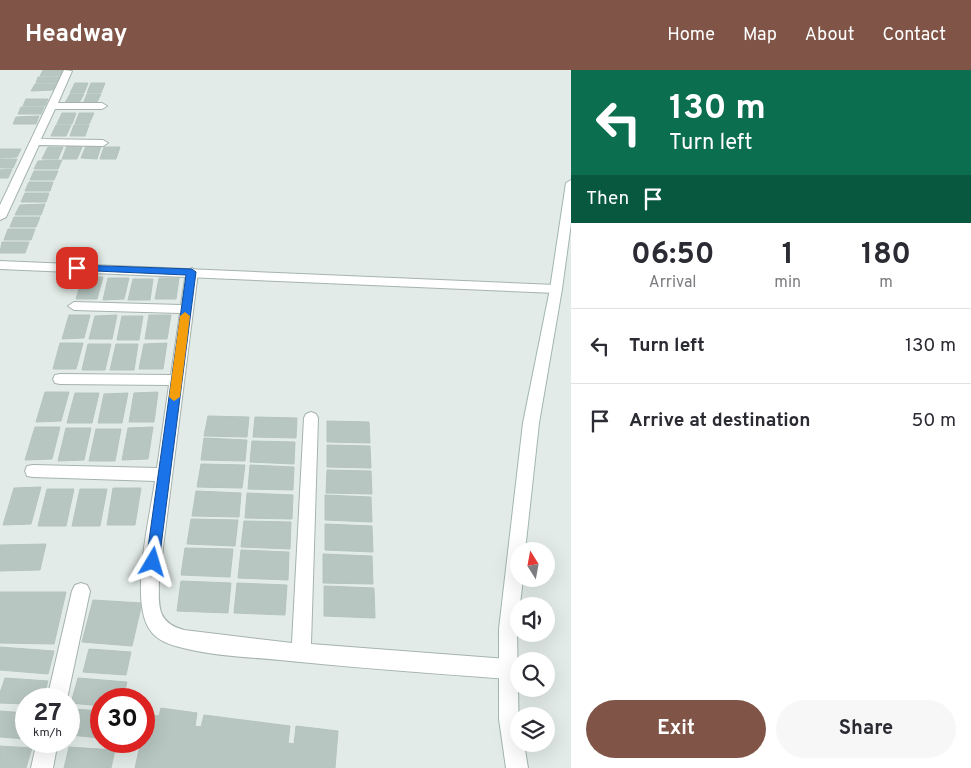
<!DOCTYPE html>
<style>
body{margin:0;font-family:Overpass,sans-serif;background:#f7f7f7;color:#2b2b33;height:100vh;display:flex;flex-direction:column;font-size:19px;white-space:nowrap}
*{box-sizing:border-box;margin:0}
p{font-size:16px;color:#7c7c81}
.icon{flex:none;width:28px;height:28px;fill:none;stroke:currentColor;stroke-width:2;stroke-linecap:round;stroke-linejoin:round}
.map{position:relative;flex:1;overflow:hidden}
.details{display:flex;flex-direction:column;background:#fff;width:400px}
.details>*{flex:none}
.guide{background:#0b6e4f;color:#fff;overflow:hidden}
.needle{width:32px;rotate:349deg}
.controls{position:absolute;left:510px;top:472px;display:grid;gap:10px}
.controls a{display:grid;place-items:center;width:45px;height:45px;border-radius:50%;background:#fff;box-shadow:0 5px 20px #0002;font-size:25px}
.speed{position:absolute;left:15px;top:618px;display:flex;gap:10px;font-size:25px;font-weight:700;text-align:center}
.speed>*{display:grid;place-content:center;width:65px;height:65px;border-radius:50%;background:#fff;box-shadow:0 5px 20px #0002;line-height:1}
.speed small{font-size:12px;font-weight:400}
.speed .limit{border:8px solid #d22;background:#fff;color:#111}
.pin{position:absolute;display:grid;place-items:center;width:42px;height:42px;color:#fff;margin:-21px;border-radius:10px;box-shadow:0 2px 8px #0006}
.me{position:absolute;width:55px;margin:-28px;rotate:7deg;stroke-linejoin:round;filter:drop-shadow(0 0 4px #0008)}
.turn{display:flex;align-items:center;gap:18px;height:105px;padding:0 15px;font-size:22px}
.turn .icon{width:65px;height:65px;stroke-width:2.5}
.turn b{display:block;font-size:35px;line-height:42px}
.then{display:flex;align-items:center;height:48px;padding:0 15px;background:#0003;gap:10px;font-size:19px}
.eta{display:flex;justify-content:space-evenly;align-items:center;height:85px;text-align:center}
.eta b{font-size:30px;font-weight:700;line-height:35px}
.action{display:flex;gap:10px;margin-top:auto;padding:10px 15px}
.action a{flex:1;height:58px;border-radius:30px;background:#805548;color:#fff;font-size:20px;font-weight:700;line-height:58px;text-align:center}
.action a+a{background:#f7f7f7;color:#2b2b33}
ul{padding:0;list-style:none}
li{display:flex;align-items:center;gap:15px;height:75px;padding:0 15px;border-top:1px solid #e1e1e2}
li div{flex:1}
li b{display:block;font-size:19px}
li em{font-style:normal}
header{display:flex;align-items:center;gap:30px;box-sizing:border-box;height:70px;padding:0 25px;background:#805548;color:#fff}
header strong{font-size:24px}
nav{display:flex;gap:28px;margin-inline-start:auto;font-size:18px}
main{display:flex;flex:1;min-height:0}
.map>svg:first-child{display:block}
</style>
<header>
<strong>Headway</strong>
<nav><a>Home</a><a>Map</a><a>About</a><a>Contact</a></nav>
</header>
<main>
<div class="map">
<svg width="571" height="698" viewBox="0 0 571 698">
<rect width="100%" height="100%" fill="#e2ebe7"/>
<path fill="#b7c6c1" stroke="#b5c4bf" d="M43,0H63L61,6H40Z
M38,7H60L57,13H36Z
M75,13H88L84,23H70Z
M91,13H105L101,23H87Z
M35,14H56L53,20L31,21Z
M70,24H84L79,33H65Z
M87,24H101L96,34H83Z
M26,29H48L45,36H23Z
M21,37H44L41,44H18Z
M62,43H76L72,54H57Z
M79,43H94L89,54H75Z
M39,46L36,54H13L16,47Z
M56,55H71L66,66H51Z
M74,55H89L85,66H70Z
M67,76L82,77L77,89H62Z
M86,76H101L97,89L81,88Z
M48,77H63L58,89H42Z
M104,77H120L116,89H100Z
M0,79H21L17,87L0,88Z
M0,89H17L13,98H0Z
M62,90L58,99H34L38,91Z
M12,99L8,108H0V100Z
M34,101H58L54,110H30Z
M29,112H53L50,121H25Z
M25,123H49L46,132H21Z
M45,134L41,145H15L20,135Z
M14,147H40L36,157H10Z
M8,159H35L31,170H4Z
M2,172H29L25,183H0Z
M103,207L97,229H76L82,208Z
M108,208H129L124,229L103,230Z
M159,208H179L176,229H155Z
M133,209H153L150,230H128Z
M69,245H90L84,268L62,269Z
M117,245L112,269H89L95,246Z
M149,245H171L167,269H145Z
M122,246H143L139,270H117Z
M60,273H83L76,299H53Z
M167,273L163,299H139L144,274Z
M88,274H111L105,300H82Z
M116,274H138L134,300H110Z
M45,322H69L61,351L36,352Z
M158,322L154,352H129L134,323Z
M75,323H99L92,353H67Z
M128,323L122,353H98L104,324Z
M208,346L249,347L247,367L204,366Z
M255,347L297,348L296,368L253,367Z
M327,351L369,352L370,373L327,372Z
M35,357H60L52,389L25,390Z
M153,357L148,389L122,390L128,358Z
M66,358H91L84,390L58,391Z
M96,359H121L115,391H89Z
M204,368L247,370L245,391L201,390Z
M252,371L295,372L294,394L250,392Z
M327,375L370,376L371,398L327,397Z
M201,394L245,395L242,418L197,417Z
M250,395L294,397L293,420L248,419Z
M327,400L371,401L372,424L326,423Z
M41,417L31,454L3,455L14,418Z
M113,418H141L135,455H107Z
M47,419H74L66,456H38Z
M80,419H107L100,456H72Z
M196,421L241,423L239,447L192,446Z
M247,423L293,425L292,449L245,448Z
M325,425L371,427L372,452L325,450Z
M191,449L238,450L235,476L187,474Z
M244,451L291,452L290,479L241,477Z
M325,454L372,456L373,482L325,480Z
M46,474L40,500L0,501V475Z
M185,478L233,479L230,507L181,505Z
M241,480L289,482L288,510L238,508Z
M323,484L372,486L373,514L323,513Z
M181,511L231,513L228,543L177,541Z
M237,513L287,515L285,545L234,543Z
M324,516L374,518L375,548L324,546Z
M0,522H66L54,574L0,573Z
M93,530L142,533L132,576L82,572Z
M0,577L54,581L48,604L0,600Z
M89,579L131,582L126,605L83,602Z
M5,608L48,611L43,629H26V634L0,633V623Z
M78,608L127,612L123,629H101V636L71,633Z
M161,638L197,643L195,656L201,657L204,645L290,656L288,673L294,674L296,656L338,661L335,698H135L141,671H144L148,645L159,646Z
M73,639L101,641V668L69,665V653Z
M0,641L26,643V669L0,667Z
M0,676L32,678L26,698H0Z
M69,677L115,680L111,698H64Z"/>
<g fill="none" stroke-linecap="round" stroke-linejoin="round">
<g stroke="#a5b3ae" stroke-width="2">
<path id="minor" d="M64,0L72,1L58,33H102L107,36L102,39H55L41,69L103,70L108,73L103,76L39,75L6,147L0,150V135Z
M192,198L198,202L159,509C159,534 155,552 184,560L292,573L304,348L306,344L311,342L316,344L318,348L311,574L507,589L514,592L517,599L514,606L507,609C432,603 355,598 280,590C248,587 214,586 183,578C171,575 157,571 150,560C129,530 150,447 155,411L33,407L27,406L25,401L27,396L33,395L157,398L169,315L60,314L55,313L53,309L55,305L60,304L171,305L180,243L74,240L68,236L74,232L181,235L186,202Z
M81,513L87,515L90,521L67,629H47L72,521L75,515Z
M37,671H58L53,698H31Z"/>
</g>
<g stroke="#a5b3ae" stroke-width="2">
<path id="tertiary" d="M0,191L556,215L562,219L556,223L0,199Z"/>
</g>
<g stroke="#a1b6b0" stroke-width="2">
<path id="secondary" d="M571,110V153L562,219L539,353L525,481H519V509H523L517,559L519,674H524L528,698H506L499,649V559L523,353L550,219L566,113Z"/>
</g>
<use href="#minor" fill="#fff" fill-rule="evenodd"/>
<use href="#tertiary" fill="#fff" fill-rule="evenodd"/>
<use href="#secondary" fill="#fff" fill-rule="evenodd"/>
</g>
<path fill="#1a73e8" stroke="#114b97" d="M77,195L192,199L196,202L159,492L157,496L153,498L148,496L146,492L186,205L73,200L72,198Z"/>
<path fill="#f59e0b" d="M185,242L190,246L180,327L174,331L169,327L180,246Z"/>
</svg>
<div class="controls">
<a><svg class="needle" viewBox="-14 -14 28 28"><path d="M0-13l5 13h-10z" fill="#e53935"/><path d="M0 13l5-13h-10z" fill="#7c7c81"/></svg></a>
<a><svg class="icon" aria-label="sound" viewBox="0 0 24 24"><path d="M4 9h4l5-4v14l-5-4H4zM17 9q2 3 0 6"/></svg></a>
<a><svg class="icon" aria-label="search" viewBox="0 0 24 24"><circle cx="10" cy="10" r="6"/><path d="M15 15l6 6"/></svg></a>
<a><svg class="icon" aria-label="layers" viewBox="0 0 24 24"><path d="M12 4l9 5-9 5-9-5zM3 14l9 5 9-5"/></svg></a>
</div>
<div class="speed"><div>27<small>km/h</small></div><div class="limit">30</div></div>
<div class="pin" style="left:77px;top:198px;background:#d93025"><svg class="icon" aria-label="arrive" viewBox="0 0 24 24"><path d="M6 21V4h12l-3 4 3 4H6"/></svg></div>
<svg class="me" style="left:153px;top:492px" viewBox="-20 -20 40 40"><path d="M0-17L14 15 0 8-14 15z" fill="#1a73e8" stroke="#fff" stroke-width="4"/></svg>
</div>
<section class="details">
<div class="guide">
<div class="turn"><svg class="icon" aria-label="left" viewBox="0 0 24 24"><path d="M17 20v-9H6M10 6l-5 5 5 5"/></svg><div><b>130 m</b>Turn left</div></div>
<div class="then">Then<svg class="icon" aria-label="arrive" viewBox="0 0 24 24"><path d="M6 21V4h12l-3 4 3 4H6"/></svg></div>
</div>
<div class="eta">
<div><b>06:50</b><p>Arrival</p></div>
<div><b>1</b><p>min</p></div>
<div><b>180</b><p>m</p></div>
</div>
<ul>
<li><svg class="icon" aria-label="left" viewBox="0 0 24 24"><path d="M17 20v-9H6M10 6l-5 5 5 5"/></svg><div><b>Turn left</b></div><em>130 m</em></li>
<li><svg class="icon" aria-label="arrive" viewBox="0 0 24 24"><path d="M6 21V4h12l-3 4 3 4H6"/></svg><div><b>Arrive at destination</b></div><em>50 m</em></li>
</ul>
<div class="action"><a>Exit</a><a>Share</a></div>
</section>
</main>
